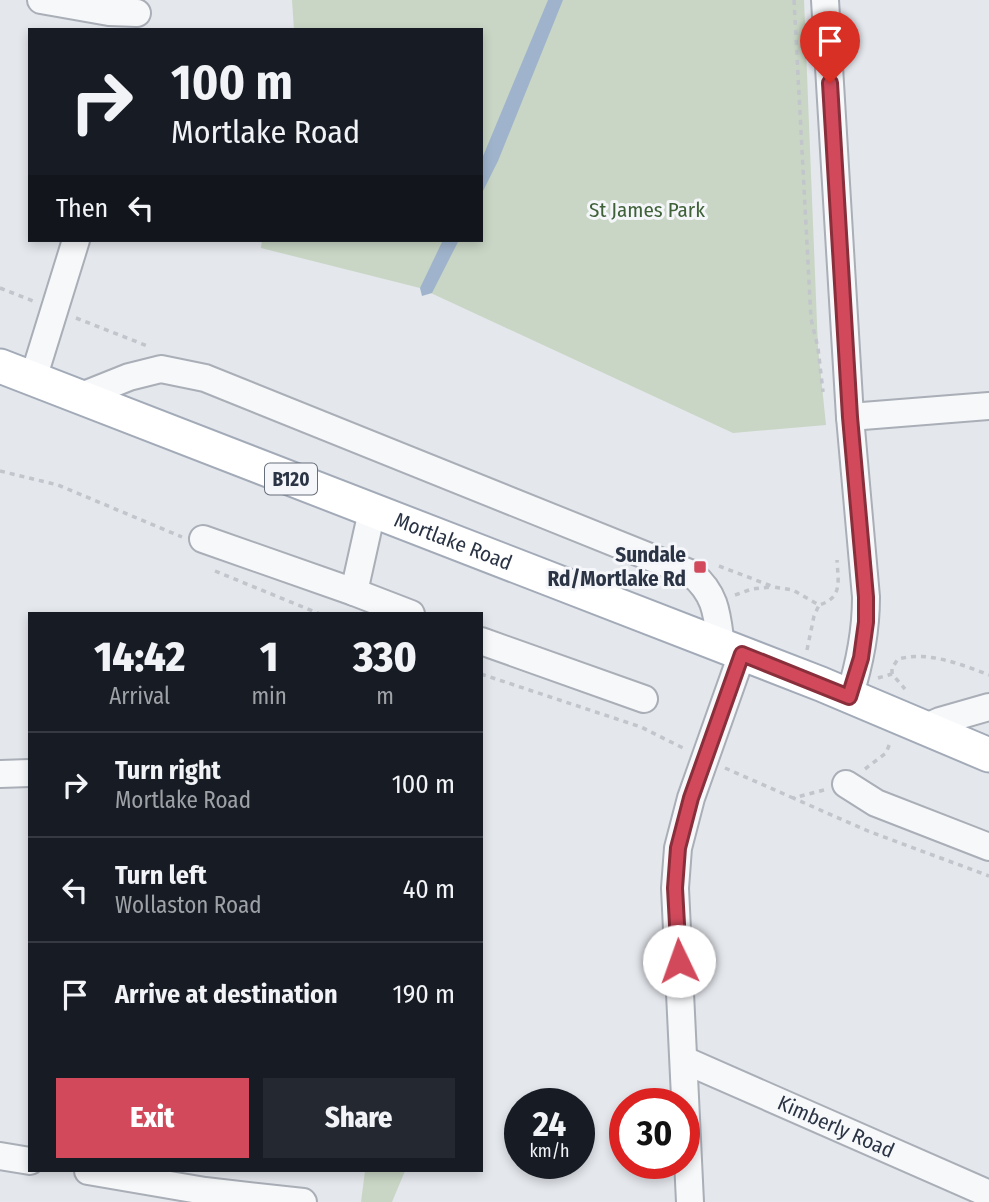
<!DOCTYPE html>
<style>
body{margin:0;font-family:"Fira Sans Condensed",sans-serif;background:#242831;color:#f1f3f6;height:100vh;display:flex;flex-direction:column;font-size:26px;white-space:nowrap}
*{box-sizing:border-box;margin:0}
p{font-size:23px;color:#9ea1a6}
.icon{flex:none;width:38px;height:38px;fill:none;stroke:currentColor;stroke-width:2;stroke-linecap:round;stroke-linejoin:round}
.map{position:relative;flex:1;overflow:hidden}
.sheet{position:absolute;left:28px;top:612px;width:455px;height:560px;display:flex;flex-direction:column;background:#171b24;border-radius:0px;box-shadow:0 4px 10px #0003}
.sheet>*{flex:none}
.hud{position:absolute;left:28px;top:28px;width:455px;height:214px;border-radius:0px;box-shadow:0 4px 10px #0003;background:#171b24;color:#f1f3f6;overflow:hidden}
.speed{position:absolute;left:504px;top:1088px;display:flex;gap:14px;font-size:35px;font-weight:700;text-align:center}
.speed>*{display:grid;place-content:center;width:91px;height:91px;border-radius:50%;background:#171b24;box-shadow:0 4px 10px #0003;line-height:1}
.speed small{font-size:18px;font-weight:400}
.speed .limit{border:10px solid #d22;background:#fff;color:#111}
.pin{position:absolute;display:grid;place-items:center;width:60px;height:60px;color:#fff;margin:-72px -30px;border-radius:50% 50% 50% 0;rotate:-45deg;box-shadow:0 0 7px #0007}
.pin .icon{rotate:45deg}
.me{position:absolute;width:77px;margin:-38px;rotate:357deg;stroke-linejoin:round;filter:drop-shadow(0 0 5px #0008)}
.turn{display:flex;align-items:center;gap:24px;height:147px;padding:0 28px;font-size:32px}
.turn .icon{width:91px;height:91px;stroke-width:2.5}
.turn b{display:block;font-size:49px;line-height:60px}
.then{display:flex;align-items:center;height:66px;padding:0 28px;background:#0003;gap:14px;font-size:26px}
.eta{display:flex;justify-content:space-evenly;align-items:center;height:119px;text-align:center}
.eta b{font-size:42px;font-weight:800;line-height:49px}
.primary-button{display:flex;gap:14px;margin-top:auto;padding:14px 28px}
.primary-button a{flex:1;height:80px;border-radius:0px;background:#d1495b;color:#fff;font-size:28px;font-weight:800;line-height:80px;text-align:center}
.primary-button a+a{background:#242831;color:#f1f3f6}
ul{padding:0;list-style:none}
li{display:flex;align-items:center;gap:21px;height:105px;padding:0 28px;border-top:2px solid #363941}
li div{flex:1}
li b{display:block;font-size:26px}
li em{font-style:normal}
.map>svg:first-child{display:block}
</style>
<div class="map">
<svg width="989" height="1202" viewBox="0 0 989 1202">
<rect width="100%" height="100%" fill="#e4e7ec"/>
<path fill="#c9d6c5" d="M292,0H804L818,348L826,425L733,433L420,288L261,248L262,240H481V30H294Z
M365,1171H405L392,1202H361Z"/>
<path fill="#9fb4cc" d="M548,0H563L498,161L481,195V161Z
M443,240H459L432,293L422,296L420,288Z"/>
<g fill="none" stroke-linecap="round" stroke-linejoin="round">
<g stroke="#a9aeb7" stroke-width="30">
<g id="minor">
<path d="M41,0L109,12L137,13"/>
<path d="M825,0L850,417L866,597C866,633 860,663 849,697"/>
<path d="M33,379L76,240"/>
<path d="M79,397L129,377L161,369L205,378L692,574C717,595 717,616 721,646"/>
<path d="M850,417L989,406"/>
<path d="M203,539L354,592L411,614"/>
<path d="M354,592L372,511"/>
<path d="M481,641L644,699"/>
<path d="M924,728L940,721L989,707"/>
<path d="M0,774L30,773"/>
<path d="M846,784L876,803L989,847"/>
<path id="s1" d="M684,1060L989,1194"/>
<path d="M0,1156L30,1161"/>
<path d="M88,1171L205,1191L303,1202"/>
<path d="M690,1202L675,888L678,848L691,798L742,654"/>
</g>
</g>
<g stroke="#a3abb8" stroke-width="37">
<g id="major">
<path id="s2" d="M0,366L821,684L989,755"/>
</g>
</g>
<path stroke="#c2c5cb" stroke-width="3.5" stroke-dasharray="5 5" stroke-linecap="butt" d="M794,0L811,319L818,348L823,392
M0,288L33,301
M76,318L150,347
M0,471L58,485L182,537
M719,566L774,587L793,590L819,605C843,598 838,581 837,560
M215,571L320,614
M735,595L752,589L771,587
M807,650L814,616L819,605
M481,674L641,727L683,748
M892,674V668L898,659C929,651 960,664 989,675
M878,678L892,674L905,689
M725,768L793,798
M865,769L886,753L890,743
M824,790L793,798L868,831L989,876"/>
<use href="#minor" stroke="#f7f8fa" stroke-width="26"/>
<use href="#major" stroke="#fff" stroke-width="33"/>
</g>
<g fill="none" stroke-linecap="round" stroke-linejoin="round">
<g stroke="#882f3b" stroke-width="18">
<path id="route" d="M679,961L675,888L678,848L691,798L742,654L849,697L861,658L866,622V597L850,417L830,83"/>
</g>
<use href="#route" stroke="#d1495b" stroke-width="12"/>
</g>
<rect fill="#d1495b" stroke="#f4f6f9" stroke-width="2.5" x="693" y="560" width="14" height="14" rx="3.5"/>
<g text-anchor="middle" stroke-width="6" stroke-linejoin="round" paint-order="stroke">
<rect fill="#f4f6f9" stroke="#676e7b" stroke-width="2" x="265" y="463.5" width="52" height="31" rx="5"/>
<g font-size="19" font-weight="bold" fill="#2b3445">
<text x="291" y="486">B120</text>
</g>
<g font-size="21" fill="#3f6138" stroke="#f4f6f9">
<text x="647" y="217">St James Park</text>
</g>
<g font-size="21" fill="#2b3445" stroke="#f4f6f9">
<text dy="7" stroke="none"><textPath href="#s2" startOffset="486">Mortlake Road</textPath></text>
<text dy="7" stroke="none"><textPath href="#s1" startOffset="166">Kimberly Road</textPath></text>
</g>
<g font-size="21" font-weight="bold" fill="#2b3445" stroke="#f4f6f9" text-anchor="end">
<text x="686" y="562">Sundale<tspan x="686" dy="24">Rd/Mortlake Rd</tspan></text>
</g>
</g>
</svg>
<div class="speed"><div>24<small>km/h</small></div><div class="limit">30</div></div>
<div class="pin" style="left:830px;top:83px;background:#d93025"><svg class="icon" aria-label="arrive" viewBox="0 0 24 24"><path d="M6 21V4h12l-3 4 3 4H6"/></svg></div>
<svg class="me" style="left:679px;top:961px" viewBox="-20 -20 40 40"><circle r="19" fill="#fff"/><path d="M0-13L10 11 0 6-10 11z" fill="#d1495b"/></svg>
<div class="hud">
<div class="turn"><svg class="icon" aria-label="right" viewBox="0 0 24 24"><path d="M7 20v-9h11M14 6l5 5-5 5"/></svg><div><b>100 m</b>Mortlake Road</div></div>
<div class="then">Then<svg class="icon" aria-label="left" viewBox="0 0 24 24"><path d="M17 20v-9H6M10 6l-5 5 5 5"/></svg></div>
</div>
<section class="sheet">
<div class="eta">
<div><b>14:42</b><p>Arrival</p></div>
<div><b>1</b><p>min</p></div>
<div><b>330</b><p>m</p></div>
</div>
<ul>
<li><svg class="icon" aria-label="right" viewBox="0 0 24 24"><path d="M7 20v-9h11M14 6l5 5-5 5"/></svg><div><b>Turn right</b><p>Mortlake Road</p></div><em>100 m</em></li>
<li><svg class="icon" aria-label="left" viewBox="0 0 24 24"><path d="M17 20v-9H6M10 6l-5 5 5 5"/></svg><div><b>Turn left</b><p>Wollaston Road</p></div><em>40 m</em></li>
<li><svg class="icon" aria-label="arrive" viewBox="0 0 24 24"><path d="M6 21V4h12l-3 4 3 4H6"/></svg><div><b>Arrive at destination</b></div><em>190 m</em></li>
</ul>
<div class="primary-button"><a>Exit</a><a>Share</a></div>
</section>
</div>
